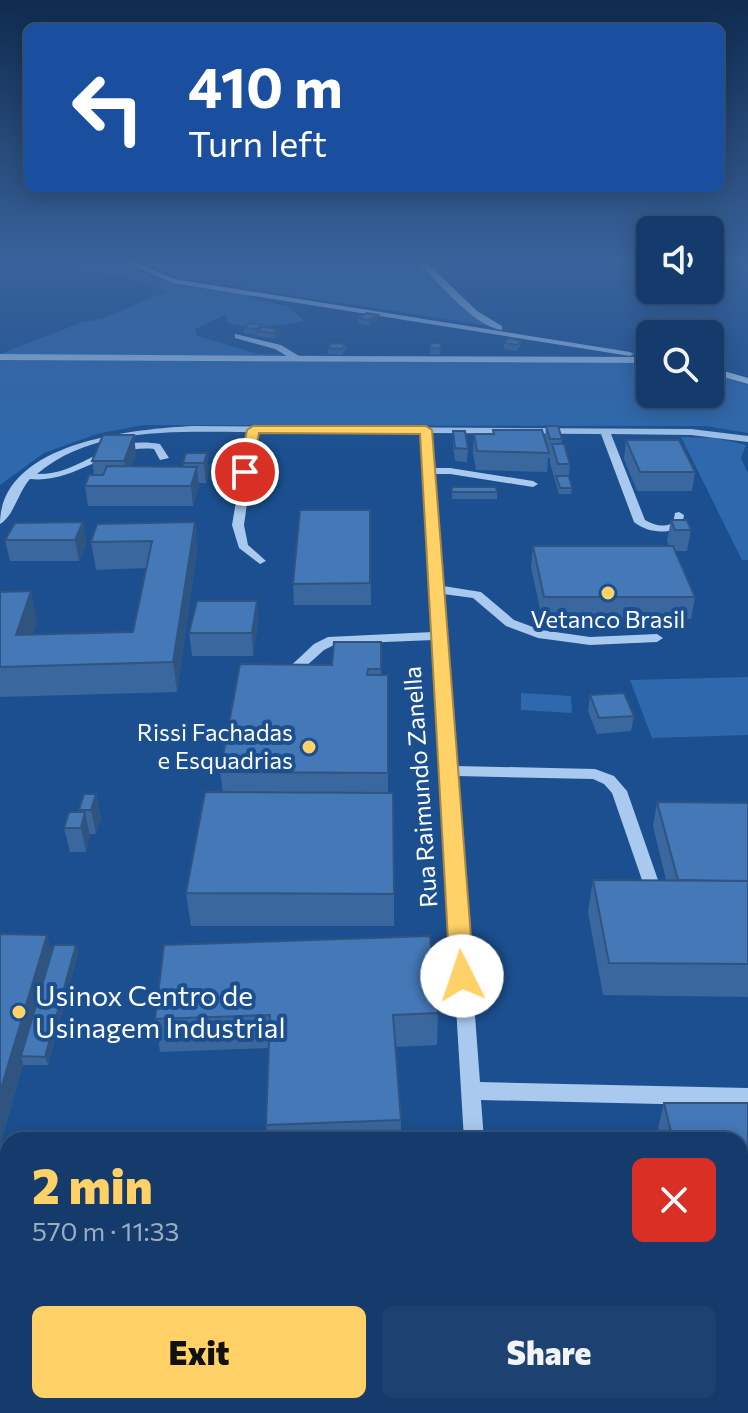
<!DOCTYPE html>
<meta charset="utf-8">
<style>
body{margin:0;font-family:Commissioner,sans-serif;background:#1d4271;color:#f1f3f6;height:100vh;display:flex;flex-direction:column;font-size:30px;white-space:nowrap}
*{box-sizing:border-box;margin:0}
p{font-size:26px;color:#9dadc1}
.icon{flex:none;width:44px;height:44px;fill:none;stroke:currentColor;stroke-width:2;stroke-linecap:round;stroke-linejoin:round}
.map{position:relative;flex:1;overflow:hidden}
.side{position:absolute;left:0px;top:1132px;width:748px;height:282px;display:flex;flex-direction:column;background:#143b6b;border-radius:24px 24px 0 0;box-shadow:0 4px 20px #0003,0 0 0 2px #33557e}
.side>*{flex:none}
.hud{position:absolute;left:24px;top:24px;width:700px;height:168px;border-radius:12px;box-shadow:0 4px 20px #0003,0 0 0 2px #33557e;background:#1a4fa0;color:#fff;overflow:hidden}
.tools{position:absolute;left:636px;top:216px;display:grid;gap:16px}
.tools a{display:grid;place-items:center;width:88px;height:88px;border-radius:12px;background:#143b6b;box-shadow:0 4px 20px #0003,0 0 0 2px #33557e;font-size:40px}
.pin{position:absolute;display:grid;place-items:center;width:68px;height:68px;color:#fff;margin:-34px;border:4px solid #fff;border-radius:50%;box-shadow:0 2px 8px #0007}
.me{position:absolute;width:88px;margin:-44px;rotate:356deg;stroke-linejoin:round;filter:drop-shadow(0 0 6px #0008)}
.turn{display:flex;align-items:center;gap:28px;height:168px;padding:0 32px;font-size:36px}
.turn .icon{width:104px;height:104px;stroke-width:2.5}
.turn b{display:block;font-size:56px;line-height:68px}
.round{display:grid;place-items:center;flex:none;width:84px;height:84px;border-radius:12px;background:#1d4271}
.summary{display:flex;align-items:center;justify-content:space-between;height:136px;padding:0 32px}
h1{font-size:48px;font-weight:800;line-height:60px;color:#ffd166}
.cta{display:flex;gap:16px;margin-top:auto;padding:16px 32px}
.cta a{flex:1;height:92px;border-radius:12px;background:#ffd166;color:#111;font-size:32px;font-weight:800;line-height:92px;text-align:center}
.cta a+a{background:#1d4271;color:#f1f3f6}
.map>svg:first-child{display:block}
</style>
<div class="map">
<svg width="748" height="1413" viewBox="0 0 748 1413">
<rect width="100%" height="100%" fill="#1b4f8f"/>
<path fill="#2e69ad" d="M0,261H123C159,288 209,288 251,294L253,299L288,306L304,321C286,326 243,330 227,322V314L195,329L197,336L259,354L650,362V394H710V372L748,385V433L706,426L143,425L97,434L44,453L0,485V354L83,322L102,319L166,291C109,268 61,265 0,265Z
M140,261H415L476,318L491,326L179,278Z
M681,437L715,438L746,445L741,458L748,473V560H742Z
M748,677V735L652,738L630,680Z
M521,693L571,696L572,713L521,710Z"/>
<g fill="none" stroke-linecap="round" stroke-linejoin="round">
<path fill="#a9c9ee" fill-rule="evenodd" d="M123,261H133L174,279L630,352L634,354L630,356L172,283Z
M418,261H425L477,311L502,326V330C476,328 436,281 418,261Z
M235,334L281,345L299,356L650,357V363L0,360V354L287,356L275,349L235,338Z
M710,367L748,378V384L710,373Z
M193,426L691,429L748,436V442L691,435L611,434L645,520C654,525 663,528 673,523L675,513L679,512L684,515L682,527C666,534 648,533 634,522L601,434L431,433L434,468H450L533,481L538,484L533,487L450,474H434L443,586L481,592L514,620L541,630L590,637L657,634L663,638L657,642L590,645L538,638L506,626L473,598L443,594L456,766L595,769L614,776L627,791L658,880L656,884L650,886L644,884L642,880L612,793L604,784L593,779L457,776L480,1082L748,1088V1106L481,1100L484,1140H464L434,640L336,644L324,650L294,677L289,678L282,674L314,644L328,637L433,632L421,433L257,432L244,525L248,545L266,561L260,564L239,548L232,525L248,432C179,432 93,426 37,474C83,475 105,434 160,444L169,458L160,460L154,449C108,444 76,484 30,479C18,492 14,516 0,524C0,442 133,429 193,426Z
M480,1406H506V1413H480Z"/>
</g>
<path fill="#3a679d" d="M358,318L378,320L369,326L358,323Z
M262,325V328L280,335L274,339L257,336V334L256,335L244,333V328Z
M521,341L520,347L516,351L504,349V343Z
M441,343L440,355L430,354V348Z
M346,344V349L342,355L328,354V348Z
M546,426L562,439L561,444L570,464L569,476L572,488L571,494H559L550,463V458H548L547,472L476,470L473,453L474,434H493V430L545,439Z
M453,431L468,449L467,462L455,461L453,444Z
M626,440L695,472L692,491H637L624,459Z
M207,453L209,473L206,483H198L199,486L193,506H88L85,486L94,475L92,461L136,454L132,466L184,467L183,463Z
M452,487L497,492V499H452Z
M370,510L371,605H294L293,584Z
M671,520L691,530L687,551H675L695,597L691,619H542L531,567L533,546H669L667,541Z
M83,522L86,543L79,561H10L5,540Z
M195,522L197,549L177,692L0,697V592L37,620L32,635L133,632L147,568L96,570L91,542Z
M257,601L258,623L253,656H192L189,633Z
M381,642V675H388V793L394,894V926H191L186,893L223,792L220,772L332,665Z
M590,695L634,716L631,731L597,734L588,711Z
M96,794L101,818L96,834H90L86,852H70L64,828L79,812V810Z
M657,802L748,803V997L603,995L588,912L593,880H666L653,826Z
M0,934L52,951L76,945L78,953L48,1065H23L0,1145Z
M164,945L438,1013L437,1045L396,1047L401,1120V1140H268L266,1125L269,1048L160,1052L155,1019Z
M664,1103H748V1296H740V1140H660L658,1128Z"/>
<path fill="#305480" d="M378,315V320L369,326V320Z
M279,330L280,335L274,339L273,333Z
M134,435L136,454L127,481L124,461Z
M207,453L209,473L206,483L204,463Z
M197,467L199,486L193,506L191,486Z
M83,522L86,543L79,561L75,540Z
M195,522L197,549L177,692L173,662Z
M31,591L37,620L22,665L16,635Z
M257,601L258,623L253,656L252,633Z
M96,794L101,818L96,834L91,810Z
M85,812L90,836L86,852L81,828Z
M47,935L54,960L21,1056L23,1065L0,1145V1092Z
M76,945L78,953L48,1065L45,1057Z"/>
<path fill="#4478b7" stroke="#305480" stroke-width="2" d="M367,313L378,315L369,320L358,318Z
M250,323L262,325L256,329L244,328Z
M263,327L279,330L273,333L257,331Z
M509,338L521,341L517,345L504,343Z
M331,343L346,344L342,349L328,348Z
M431,343H441L440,349L430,348Z
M546,426H558L562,439H550Z
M493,430H542L549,453L477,451L474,434H494Z
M453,431H465L468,449L455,448Z
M103,435H134L124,461H92Z
M626,440H679L695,472H640Z
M552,444H564L570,464H558Z
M186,453H207L204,463H183Z
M107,466L197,467L191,486H85L89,475H103Z
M556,476H569L572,488H560Z
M452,487H496L497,492H452Z
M300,510H370V583L293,584Z
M671,520H687L691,530H675Z
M83,522L75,540H5L15,523Z
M195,522L173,662L0,667V592L31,591L16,635L133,632L152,541L91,542L97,524Z
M533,546H673L695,597H544Z
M197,601H257L252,633H189Z
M334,642H381V669H368L367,675H388V773L220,772L240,664L332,665Z
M624,693L634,716L599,718L590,695Z
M205,792L393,793L394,894L186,893Z
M84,794H96L91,810H79Z
M657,802L748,803V881L678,880Z
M69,812H85L81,828H64Z
M593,880L748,881V964L609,963Z
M0,934L47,935L0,1092Z
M430,936L438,1013L393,1015L401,1120L266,1125L270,1015L155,1019L164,945Z
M54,945H76L45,1057L21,1056Z
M664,1103H748V1272H740V1140H673Z
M299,1406H327V1413H299Z"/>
<linearGradient id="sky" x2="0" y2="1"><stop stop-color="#0f2b4f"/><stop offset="0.57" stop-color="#39639b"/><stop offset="1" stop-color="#39639b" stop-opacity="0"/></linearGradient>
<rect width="748" height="459" fill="url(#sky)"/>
<path fill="#ffd166" stroke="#a68842" stroke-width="2" d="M426,426L432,430L474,976L471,982L462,985L454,982L450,976L420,434L259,433L251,472L245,476L238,472L247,430L253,426Z"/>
<g fill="#ffd166" stroke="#1b4f8f" stroke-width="3">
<circle cx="608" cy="593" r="8"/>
<circle cx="309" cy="747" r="8"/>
<circle cx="19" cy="1012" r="8"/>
</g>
<g text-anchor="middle" stroke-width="8" stroke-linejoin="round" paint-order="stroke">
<g font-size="24" fill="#fff" stroke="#1b4f8f">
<text x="608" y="628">Vetanco Brasil</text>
<text x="293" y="741" text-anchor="end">Rissi Fachadas<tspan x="293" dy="28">e Esquadrias</tspan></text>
</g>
<g font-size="24" fill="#fff" stroke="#1b4f8f">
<text transform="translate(421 787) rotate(-94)" y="8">Rua Raimundo Zanella</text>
</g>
<g font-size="28" fill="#fff" stroke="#1b4f8f" text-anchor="start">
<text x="35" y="1006">Usinox Centro de<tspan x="35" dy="32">Usinagem Industrial</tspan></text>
</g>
</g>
</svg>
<div class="tools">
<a><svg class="icon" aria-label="sound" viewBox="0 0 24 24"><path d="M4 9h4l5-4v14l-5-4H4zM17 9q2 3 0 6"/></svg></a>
<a><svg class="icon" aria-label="search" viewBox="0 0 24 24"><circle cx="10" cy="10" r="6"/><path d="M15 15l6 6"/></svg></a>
</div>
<div class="pin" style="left:245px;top:472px;background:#d93025"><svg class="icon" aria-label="arrive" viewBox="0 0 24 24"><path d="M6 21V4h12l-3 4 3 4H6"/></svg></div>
<svg class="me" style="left:462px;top:976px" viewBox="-20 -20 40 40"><circle r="19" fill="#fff"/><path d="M0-13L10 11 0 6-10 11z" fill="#ffd166"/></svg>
<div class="hud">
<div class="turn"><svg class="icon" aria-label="left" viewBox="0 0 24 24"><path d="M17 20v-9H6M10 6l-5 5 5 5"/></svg><div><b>410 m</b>Turn left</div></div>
</div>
<section class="side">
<div class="summary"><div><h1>2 min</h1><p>570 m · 11:33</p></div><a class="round" style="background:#d93025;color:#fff"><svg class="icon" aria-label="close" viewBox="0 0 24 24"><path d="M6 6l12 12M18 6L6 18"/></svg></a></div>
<div class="cta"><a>Exit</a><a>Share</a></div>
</section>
</div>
